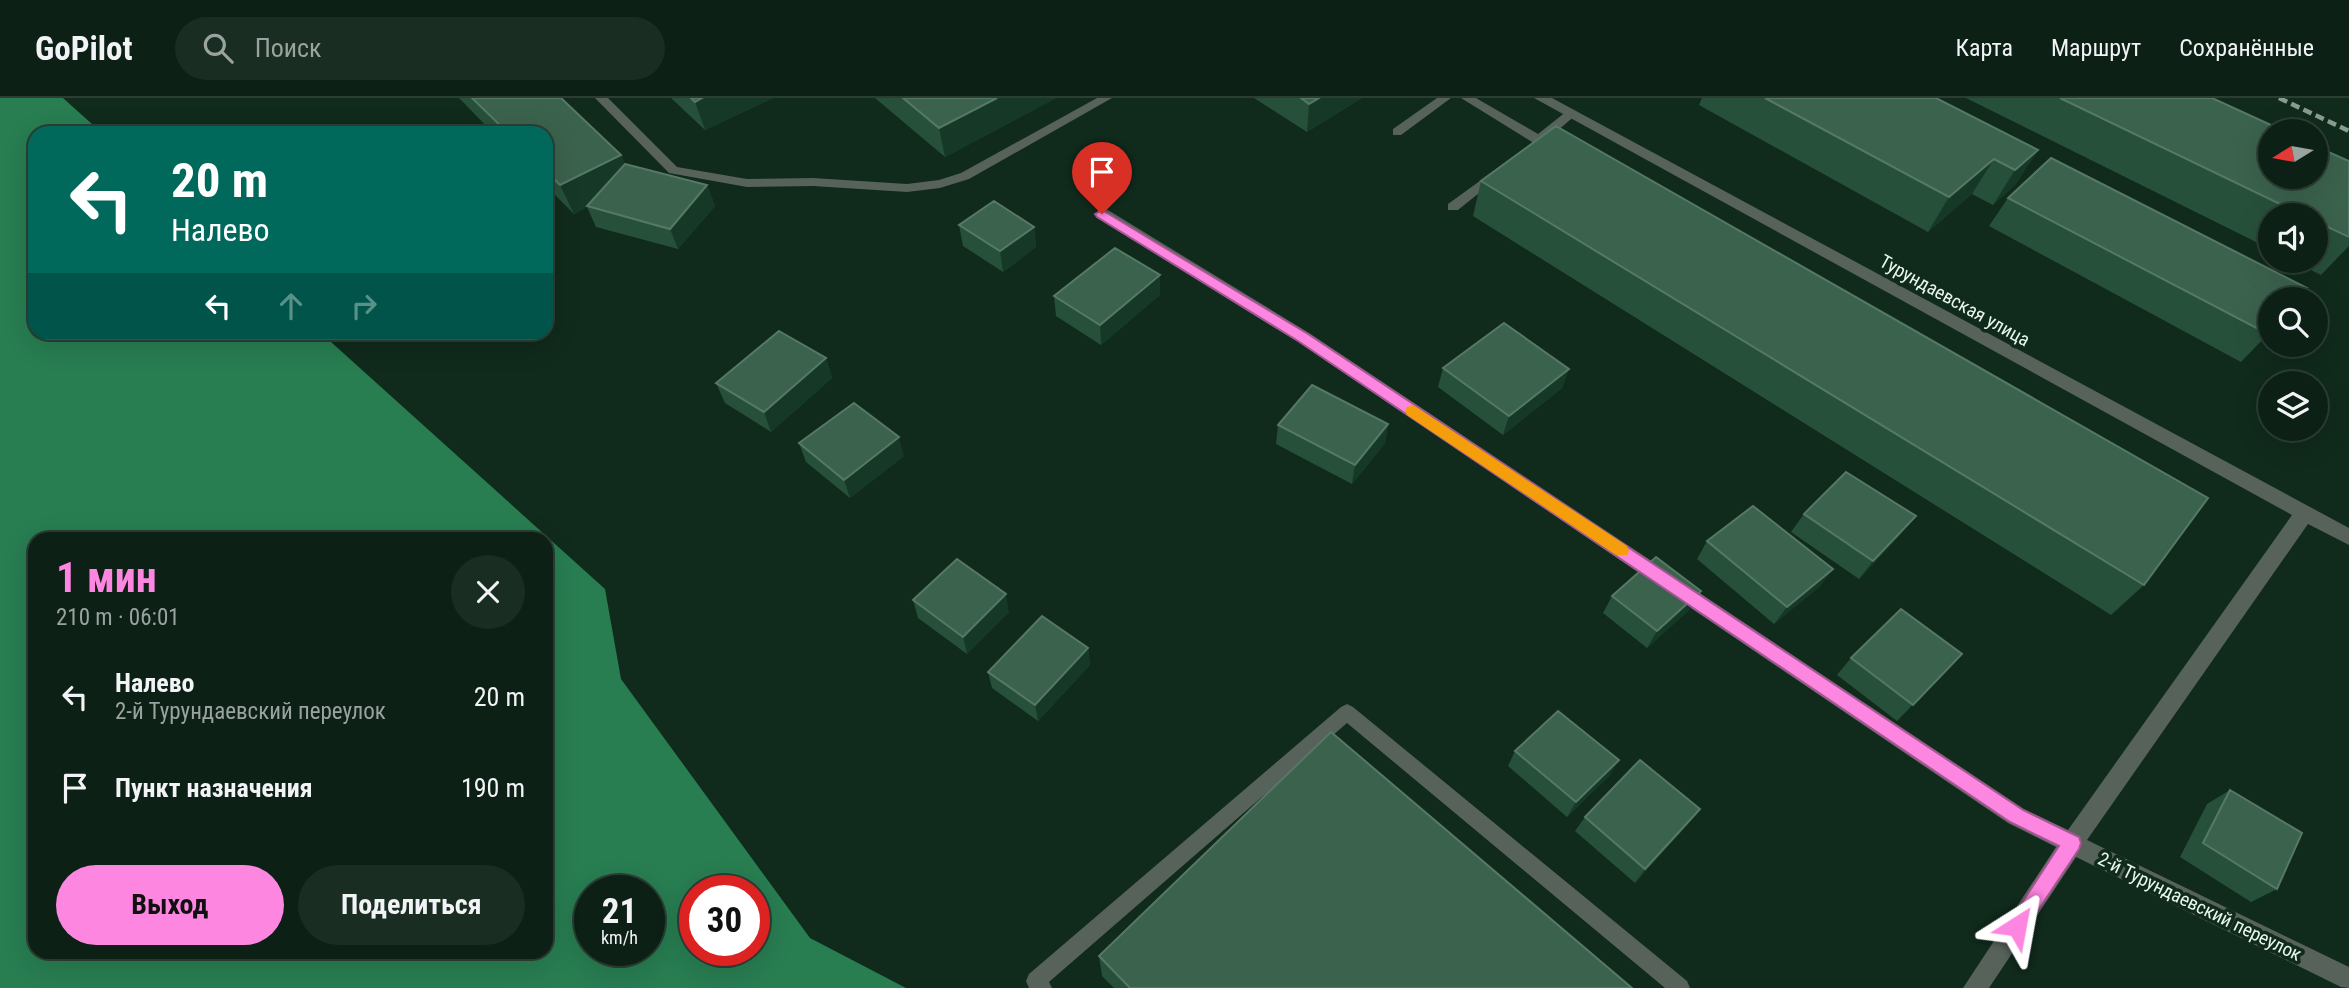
<!DOCTYPE html>
<html lang="ru">
<meta charset="utf-8">
<style>
body{margin:0;font-family:"Roboto Condensed",sans-serif;background:#1a2d22;color:#f1f3f6;height:100vh;display:flex;flex-direction:column;font-size:26px;white-space:nowrap}
*{box-sizing:border-box;margin:0}
p{font-size:23px;color:#9aa3a0}
.icon{flex:none;width:38px;height:38px;fill:none;stroke:currentColor;stroke-width:2;stroke-linecap:round;stroke-linejoin:round}
.map{position:relative;flex:1;overflow:hidden}
.drawer{position:absolute;left:28px;top:434px;width:525px;height:427px;display:flex;flex-direction:column;background:#0c2015;border-radius:21px;box-shadow:0 7px 28px #0002,0 0 0 2px #2c3e34}
.drawer>*{flex:none}
.banner{position:absolute;left:28px;top:28px;width:525px;height:214px;border-radius:21px;box-shadow:0 7px 28px #0002,0 0 0 2px #2c3e34;background:#00695c;color:#fff;overflow:hidden}
.needle{width:46px;rotate:259deg}
.controls{position:absolute;left:2258px;top:21px;display:grid;gap:14px}
.controls a{display:grid;place-items:center;width:70px;height:70px;border-radius:50%;background:#0c2015;box-shadow:0 7px 28px #0002,0 0 0 2px #2c3e34;font-size:35px}
.speed{position:absolute;left:574px;top:777px;display:flex;gap:14px;font-size:35px;font-weight:700;text-align:center}
.speed>*{display:grid;place-content:center;width:91px;height:91px;border-radius:50%;background:#0c2015;box-shadow:0 7px 28px #0002,0 0 0 2px #2c3e34;line-height:1}
.speed small{font-size:18px;font-weight:400}
.speed .limit{border:10px solid #d22;background:#fff;color:#111}
.pin{position:absolute;display:grid;place-items:center;width:60px;height:60px;color:#fff;margin:-72px -30px;border-radius:50% 50% 50% 0;rotate:-45deg;box-shadow:0 0 7px #0007}
.pin .icon{rotate:45deg}
.me{position:absolute;width:77px;margin:-38px;rotate:34deg;stroke-linejoin:round;filter:drop-shadow(0 0 5px #0008)}
.turn{display:flex;align-items:center;gap:24px;height:147px;padding:0 28px;font-size:32px}
.turn .icon{width:91px;height:91px;stroke-width:2.5}
.turn b{display:block;font-size:49px;line-height:60px}
.lanes{display:flex;align-items:center;height:66px;padding:0 28px;background:#0003;justify-content:center;gap:35px;direction:ltr}
.lanes .off{opacity:.35}
.round{display:grid;place-items:center;flex:none;width:74px;height:74px;border-radius:37px;background:#1a2d22}
.head{display:flex;align-items:center;justify-content:space-between;height:119px;padding:0 28px}
h1{font-size:42px;font-weight:700;line-height:52px;color:#fd86e1}
.action{display:flex;gap:14px;margin-top:auto;padding:14px 28px}
.action a{flex:1;height:80px;border-radius:42px;background:#fd86e1;color:#111;font-size:28px;font-weight:700;line-height:80px;text-align:center}
.action a+a{background:#1a2d22;color:#f1f3f6}
ul{padding:0;list-style:none}
li{display:flex;align-items:center;gap:21px;height:91px;padding:0 28px}
li div{flex:1}
li b{display:block;font-size:26px}
li em{font-style:normal}
header{display:flex;align-items:center;gap:42px;box-sizing:border-box;height:98px;padding:0 35px;background:#0c2015;border-bottom:2px solid #2c3e34}
header strong{font-size:33px}
nav{display:flex;gap:38px;margin-inline-start:auto;font-size:24px}
.search{width:490px;height:63px;background:#1a2d22;display:flex;align-items:center;gap:18px;box-sizing:border-box;padding:0 24px;border-radius:38px;color:#9aa3a0;font-size:26px}
.map>svg:first-child{display:block}
</style>
<header>
<strong>GoPilot</strong>
<div class="search"><svg class="icon" aria-label="search" viewBox="0 0 24 24"><circle cx="10" cy="10" r="6"/><path d="M15 15l6 6"/></svg>Поиск</div>
<nav><a>Карта</a><a>Маршрут</a><a>Сохранённые</a></nav>
</header>
<div class="map">
<svg width="2349" height="890" viewBox="0 0 2349 890">
<rect width="100%" height="100%" fill="#102a1c"/>
<path fill="#287d51" fill-rule="evenodd" d="M0,0H63L102,35H35V234L321,235L605,491L621,581L810,840L906,890H0ZM35,441H546V854H35ZM590,793H649V852H590ZM695,793H754V852H695Z"/>
<g fill="none" stroke-linecap="round" stroke-linejoin="round">
<path fill="#56625a" fill-rule="evenodd" d="M595,0H608L677,69L747,81L813,80L907,86L939,82L961,75L1097,0H1112L969,81L940,90L907,94L813,88L747,89L669,75Z
M1437,0H1451L1401,37H1393V31Z
M1461,0H1476L1538,36L1567,13L1571,12L1577,16L1543,45L1537,47Z
M1495,72L1499,73V79L1458,112H1448V106Z
M1347,606L1353,609L1687,883L1690,890H1665L1347,625L1049,884L1052,890H1029L1026,883L1029,876L1341,609Z"/>
<path fill="#56625a" fill-rule="evenodd" d="M1534,0H1552L2349,430V447L2308,426L2087,742L2349,869V890L2341,889L2076,759L1989,890H1963L2056,749L2008,725L1297,243L1094,116L1102,111L1108,112L1309,235L2024,711L2068,732L2292,417Z"/>
<path stroke="#889c90" stroke-width="4.5" stroke-dasharray="9 4.5" stroke-linecap="butt" d="M2279,0L2349,33"/>
</g>
<path fill="#27503a" d="M459,0H561L621,57L625,66L707,87L715,108L678,151L596,129L587,109L574,116L546,88V35H493Z
M671,0H773L705,32Z
M875,0H1056L945,59Z
M1254,0H1362L1307,34Z
M1702,0H1936L2038,52L2015,87L1993,107L1972,96L1928,134L1699,7Z
M1966,0H2212L2349,63V148L2321,177L2293,163H2315V117H2270V151Z
M1481,83L2144,487L2111,517L1473,118Z
M2008,100L2270,234L2241,264L1989,128Z
M959,127L1034,129L1036,149L1003,174L963,148Z
M1160,197L1101,247L1056,218L1054,198Z
M826,260L832,280L771,334L725,305L716,285Z
M1443,270L1569,271L1562,290L1503,337L1438,289Z
M1388,326L1385,345L1352,386L1276,346L1278,327Z
M799,345L904,358L850,400L806,364Z
M1804,416L1901,436L1859,481L1791,434Z
M1707,443L1833,471L1819,489L1774,526L1697,461Z
M1612,498L1690,511L1647,550L1603,515Z
M913,502L1009,514L967,556L918,520Z
M1088,550L1090,567L1038,623L992,590L988,574Z
M1962,556L1897,623L1837,577L1851,560Z
M1515,653L1619,662L1609,678L1567,719L1508,668Z
M2230,692L2277,791L2251,804L2180,759L2207,706Z
M1585,719L1688,726L1635,785L1575,733Z
M1099,858L1632,890H1114L1102,878Z"/>
<path fill="#153926" d="M702,0H773L705,32L695,4Z
M997,0H1056L945,59L939,30Z
M1319,0H1362L1307,34L1309,6Z
M2038,52L2015,87L1993,107L2015,72Z
M621,57L634,86L574,116L560,87Z
M1994,61L1972,96L1928,134L1949,99Z
M707,87L715,108L678,151L670,131Z
M1034,129L1036,149L1003,174L1000,153Z
M1160,177V197L1101,247L1100,227Z
M826,260L832,280L771,334L764,314Z
M1569,271L1562,290L1503,337L1509,318Z
M1388,326L1385,345L1352,386L1355,367Z
M899,339L904,358L850,400L844,382Z
M1916,418L1901,436L1859,481L1873,463Z
M1833,471L1819,489L1774,526L1787,509Z
M1701,493L1690,511L1647,550L1657,533Z
M1006,496L1009,514L967,556L963,539Z
M1088,550L1090,567L1038,623L1035,607Z
M1619,662L1609,678L1567,719L1576,704Z
M1700,711L1688,726L1635,785L1645,771Z"/>
<path fill="#3b624d" stroke="#567966" stroke-width="2" d="M472,0H561L621,57L560,87L546,73V35H508Z
M691,0H702L695,4Z
M903,0H997L939,30Z
M1301,0H1319L1309,6Z
M1765,0H1936L2038,52L2015,72L1994,61L1949,99Z
M2060,0H2212L2284,33H2270V79H2315V48L2349,63V139L2315,123V117H2303Z
M1556,28L2208,400L2144,487L1481,83Z
M2051,60L2307,190L2297,201H2270V234L2268,236L2008,100Z
M625,66L707,87L670,131L587,108Z
M994,103L1034,129L1000,153L959,127Z
M1115,150L1160,177L1100,227L1054,198Z
M1504,225L1569,271L1509,318L1443,270Z
M779,233L826,260L764,314L716,285Z
M1312,287L1388,326L1355,367L1278,327Z
M854,305L899,339L844,382L799,345Z
M1846,374L1916,418L1873,463L1804,416Z
M1753,408L1833,471L1787,509L1707,443Z
M1656,459L1701,493L1657,533L1612,498Z
M957,461L1006,496L963,539L913,502Z
M1901,511L1962,556L1913,607L1851,560Z
M1042,518L1088,550L1035,607L988,574Z
M1558,613L1619,662L1576,704L1515,653Z
M1331,634L1632,890H1130L1099,858Z
M1640,662L1700,711L1645,771L1585,719Z
M2230,692L2302,735L2277,791L2203,745Z"/>
<path fill="#fd86e1" stroke="#a45792" stroke-width="2" d="M1102,112L1308,236L2023,712L2079,739L2081,745L2079,751L2023,835L2017,837L2010,835L2007,828L2059,748L2010,724L1298,243L1097,119L1095,116Z"/>
<path fill="#f59e0b" d="M1413,307L1627,448L1629,453L1627,457H1616L1407,317L1405,313L1407,309Z"/>
<g text-anchor="middle" stroke-width="7" stroke-linejoin="round" paint-order="stroke">
<g font-size="19" fill="#e8f7ed" stroke="#102a1c">
<text transform="translate(1955 202) rotate(29)" y="7">Турундаевская улица</text>
<text transform="translate(2200 808) rotate(26)" y="7">2-й Турундаевский переулок</text>
</g>
</g>
</svg>
<div class="controls">
<a><svg class="needle" viewBox="-14 -14 28 28"><path d="M0-13l5 13h-10z" fill="#e53935"/><path d="M0 13l5-13h-10z" fill="#9aa3a0"/></svg></a>
<a><svg class="icon" aria-label="sound" viewBox="0 0 24 24"><path d="M4 9h4l5-4v14l-5-4H4zM17 9q2 3 0 6"/></svg></a>
<a><svg class="icon" aria-label="search" viewBox="0 0 24 24"><circle cx="10" cy="10" r="6"/><path d="M15 15l6 6"/></svg></a>
<a><svg class="icon" aria-label="layers" viewBox="0 0 24 24"><path d="M12 4l9 5-9 5-9-5zM3 14l9 5 9-5"/></svg></a>
</div>
<div class="speed"><div>21<small>km/h</small></div><div class="limit">30</div></div>
<div class="pin" style="left:1102px;top:116px;background:#d93025"><svg class="icon" aria-label="arrive" viewBox="0 0 24 24"><path d="M6 21V4h12l-3 4 3 4H6"/></svg></div>
<svg class="me" style="left:2017px;top:828px" viewBox="-20 -20 40 40"><path d="M0-17L14 15 0 8-14 15z" fill="#fd86e1" stroke="#fff" stroke-width="4"/></svg>
<div class="banner">
<div class="turn"><svg class="icon" aria-label="left" viewBox="0 0 24 24"><path d="M17 20v-9H6M10 6l-5 5 5 5"/></svg><div><b>20 m</b>Налево</div></div>
<div class="lanes"><svg class="icon" aria-label="left" viewBox="0 0 24 24"><path d="M17 20v-9H6M10 6l-5 5 5 5"/></svg><svg class="icon off" aria-label="ahead" viewBox="0 0 24 24"><path d="M12 20V5M6 11l6-6 6 6"/></svg><svg class="icon off" aria-label="right" viewBox="0 0 24 24"><path d="M7 20v-9h11M14 6l5 5-5 5"/></svg></div>
</div>
<section class="drawer">
<div class="head"><div><h1>1 мин</h1><p>210 m · 06:01</p></div><a class="round"><svg class="icon" aria-label="close" viewBox="0 0 24 24"><path d="M6 6l12 12M18 6L6 18"/></svg></a></div>
<ul>
<li><svg class="icon" aria-label="left" viewBox="0 0 24 24"><path d="M17 20v-9H6M10 6l-5 5 5 5"/></svg><div><b>Налево</b><p>2-й Турундаевский переулок</p></div><em>20 m</em></li>
<li><svg class="icon" aria-label="arrive" viewBox="0 0 24 24"><path d="M6 21V4h12l-3 4 3 4H6"/></svg><div><b>Пункт назначения</b></div><em>190 m</em></li>
</ul>
<div class="action"><a>Выход</a><a>Поделиться</a></div>
</section>
</div>
